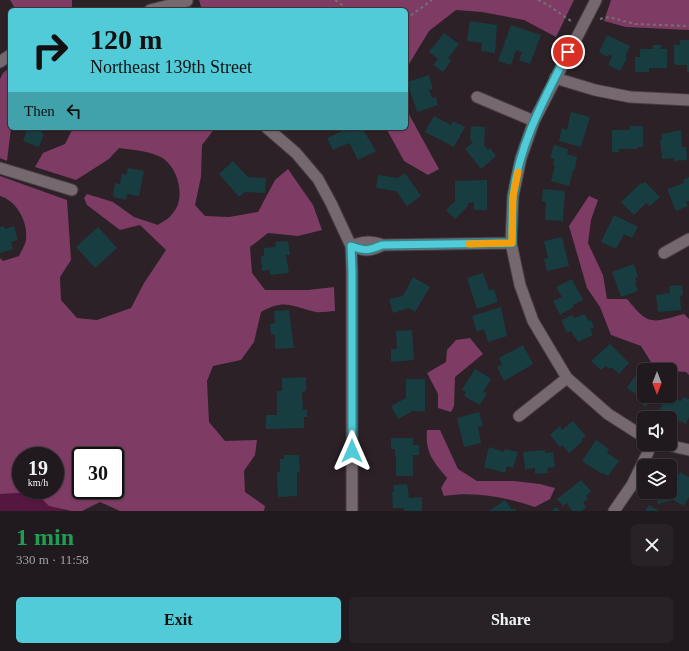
<!DOCTYPE html>
<meta charset="utf-8">
<style>
body{margin:0;font-family:"Times New Roman",serif;background:#282226;color:#f1f3f6;height:100vh;display:flex;flex-direction:column;font-size:15px;white-space:nowrap}
*{box-sizing:border-box;margin:0}
p{font-size:13px;color:#a2a0a4}
.icon{flex:none;width:22px;height:22px;fill:none;stroke:currentColor;stroke-width:2;stroke-linecap:round;stroke-linejoin:round}
.map{position:relative;height:511px;overflow:hidden}
.side{display:flex;flex-direction:column;background:#20191d;flex:1}
.side>*{flex:none}
.guide{position:absolute;left:8px;top:8px;width:400px;height:122px;border-radius:6px;box-shadow:0 1px 3px #0004,0 0 0 1px #3d383b;background:#52cbd8;color:#111;overflow:hidden}
.needle{width:26px;rotate:180deg}
.tools{position:absolute;left:637px;top:363px;display:grid;gap:8px}
.tools a{display:grid;place-items:center;width:40px;height:40px;border-radius:6px;background:#20191d;box-shadow:0 1px 3px #0004,0 0 0 1px #3d383b;font-size:20px}
.speed{position:absolute;left:12px;top:447px;display:flex;gap:8px;font-size:20px;font-weight:700;text-align:center}
.speed>*{display:grid;place-content:center;width:52px;height:52px;border-radius:50%;background:#20191d;box-shadow:0 1px 3px #0004,0 0 0 1px #3d383b;line-height:1}
.speed small{font-size:10px;font-weight:400}
.speed .limit{border:2px solid #111;border-radius:6px;background:#fff;color:#111}
.pin{position:absolute;display:grid;place-items:center;width:34px;height:34px;color:#fff;margin:-17px;border:2px solid #fff;border-radius:50%;box-shadow:0 1px 4px #0007}
.me{position:absolute;width:44px;margin:-22px;rotate:0deg;stroke-linejoin:round;filter:drop-shadow(0 0 3px #0008)}
.turn{display:flex;align-items:center;gap:14px;height:84px;padding:0 16px;font-size:18px}
.turn .icon{width:52px;height:52px;stroke-width:2.5}
.turn b{display:block;font-size:28px;line-height:34px}
.then{display:flex;align-items:center;height:38px;padding:0 16px;background:#0003;gap:8px;font-size:15px}
.round{display:grid;place-items:center;flex:none;width:42px;height:42px;border-radius:6px;background:#282226}
.summary{display:flex;align-items:center;justify-content:space-between;height:68px;padding:0 16px}
h1{font-size:24px;font-weight:600;line-height:30px;color:#1e9e55}
.cta{display:flex;gap:8px;margin-top:auto;padding:8px 16px}
.cta a{flex:1;height:46px;border-radius:6px;background:#52cbd8;color:#111;font-size:16px;font-weight:600;line-height:46px;text-align:center}
.cta a+a{background:#282226;color:#f1f3f6}
.map>svg:first-child{display:block}
</style>
<div class="map">
<svg width="689" height="511" viewBox="0 0 689 511">
<rect width="100%" height="100%" fill="#2b2127"/>
<path fill="#55163f" d="M36,492L49,506L63,509V511H0V494Z"/>
<path fill="#7e3b64" fill-rule="evenodd" d="M10,0H72V10H16Z
M199,0H574L556,37L524,20L482,12L456,10L429,31L406,69V10H202Z
M611,0H689V30L626,27L604,21Z
M10,67L11,128L7,161L0,158V79L3,73Z
M406,109L439,169L428,175L404,161L386,128H406Z
M73,128H215L202,145L201,177L195,205L205,216L229,217L258,212L275,180L288,169L313,205L322,230L298,236L268,233L250,247L252,273L265,290H308L334,287L335,311C329,311 322,313 316,312C292,307 285,298 261,312L254,342L241,360L213,366L207,381L209,422L225,441L257,440L255,455L244,471L245,492L265,506L264,511H120L100,502L82,511H71L49,506L35,492L0,494V258L3,261L19,256C21,251 26,244 26,239C28,222 17,201 0,196V176L67,200L71,260L60,277L61,300L77,318L97,320L131,308L144,283L166,250L140,225L120,230L87,205L84,198L87,194L113,202L134,217L158,225C162,222 169,219 172,214C186,200 179,170 164,159C152,151 133,150 119,148L109,159L76,180L35,167L43,153L65,144ZM21,456H55V490H21ZM81,456H115V490H81Z
M589,196L598,200L591,220L588,243L603,275L607,299H627C649,326 651,323 684,314L689,319V375L686,372L656,370L641,346L611,335L600,307L587,288L569,226Z
M470,338L483,354L455,377L454,406L451,412L438,408V394L427,373L446,362L447,350L456,340Z
M427,430H440L458,469L477,481H514L540,484L555,488L550,499L535,507C505,497 475,491 444,496L441,488L447,478C433,461 425,453 427,430Z"/>
<path fill="#183d41" d="M470,21L497,25L495,53L481,51L482,43L467,41Z
M511,25L541,35L530,64L519,60L522,52L516,50L511,65L498,61Z
M444,33L459,44L448,58L451,61L443,72L433,65L438,59L429,52Z
M607,35L630,46L625,57L627,58L620,71L608,65L612,56L609,54L608,57L599,52Z
M680,40H689V72H687V65H676L674,63V45H680Z
M653,45H661V49H667V68H649V72H635V57H640V49H653Z
M429,75L433,89L429,90L432,98L436,97L438,105L417,112L407,82Z
M571,112L590,117L581,147L559,141L562,128L567,130Z
M434,116L451,125L453,121L465,127L454,147L425,132Z
M471,126L485,127L484,145L488,150L490,148L496,156L481,169L465,149L473,143L470,139Z
M630,126H643V147H638V149H619V152H612V130H630Z
M28,128H42L41,132L44,134L39,147L23,141Z
M357,128H362L376,151L358,160L349,143L333,150L327,138L347,129L348,132Z
M681,130L682,147H686L687,160L674,161V158L662,159L660,140H662L661,134Z
M554,145L568,149L567,154L577,157L575,169L573,171L569,186L551,181L555,166H553L554,159L550,158Z
M233,161L248,177L266,178L265,193L245,192L239,197L219,174Z
M128,168L144,171L139,196L127,194L126,200L113,197L115,183L120,184L122,174L126,175Z
M405,173L421,196L407,206L396,191L376,188L378,175L398,178Z
M689,177V201L686,202L688,206L676,211L667,189L684,183L683,180Z
M487,180V210H474V202L468,203V206L455,219L446,210L455,201V181Z
M645,182L660,197L650,206L646,203L634,215L621,202L641,183L642,184Z
M543,189L565,191L563,221L545,220L546,202L542,201Z
M614,215L638,227L632,238L624,234L616,249L601,242Z
M4,226L5,229L14,226L18,240L11,242L13,249L0,253V227Z
M98,227L117,248L95,268L76,247Z
M562,237L569,266L547,271L544,259L548,258L544,241Z
M288,241L290,255H286L289,273L270,275V270L262,271L261,256H264V248L276,247L275,242Z
M634,264L638,277L635,278L637,282L635,283L638,291L621,297L612,272Z
M483,273L489,290L494,289L498,302L477,309L467,278Z
M413,277L430,287L415,312L409,308L393,313L389,299L403,296Z
M572,279L583,300L573,305L574,307L560,315L553,301L562,297L556,287Z
M682,285L683,295L680,296L681,310L658,312L656,295L670,293L669,286Z
M501,307L507,336L488,342L484,329L477,332L472,316Z
M289,310L294,348L275,349V334L271,335L270,324L275,323L274,311Z
M585,314L588,321L591,320L594,327L590,329L593,335L578,342L571,331L567,333L561,320L573,315L574,318Z
M412,330L414,360L391,362V349H397L396,331Z
M610,344L629,363L619,374L611,367L609,369L606,366L601,370L591,361Z
M523,345L533,364L504,381L497,367L502,364L499,358Z
M475,369L491,379L483,392L487,393L480,405L464,396L466,392L462,390Z
M637,373L644,378V396H654L646,407L637,401L640,397L627,388Z
M306,377V391L302,392L303,410H307V417H304V428L266,429V415H277V391H282V378Z
M406,379H425V411H413L398,419L391,406L406,398Z
M666,396L681,401L683,397L689,399V417L686,424L668,416L669,414L660,410Z
M479,412L483,426L478,427L481,443L464,447L457,418Z
M573,421L586,436L581,439L583,441L569,453L562,445L560,447L550,435L560,426L562,430Z
M391,438H413V445H419V455H413V476H396V456H395V449H391Z
M596,440L609,449L607,453L619,461L608,476L603,473L602,474L582,461Z
M489,447L504,452L505,449L518,452L513,468L507,466L505,473L484,467Z
M545,450V453L553,452L555,467L547,468L548,473L535,474V468L525,469L523,452Z
M284,455H299L300,472H297V496L278,497L277,472H280V459H284Z
M680,472L689,477V497L684,506L673,500L658,504L655,492H670V486L673,482L671,481L674,476L677,478Z
M581,480L591,491L586,496L588,499L583,503L586,507L582,511H572L567,503L563,506L557,499Z
M407,484L409,498L422,497V511H404V508H393L392,492H394V485Z
M505,500L512,510L514,508L516,511H489Z
M649,505L659,511H645Z
M556,507L560,511H551Z"/>
<g fill="none" stroke-linecap="round" stroke-linejoin="round">
<g stroke="#473f44" stroke-width="13">
<path id="minor" d="M596,0L534,121L521,158L513,196L511,243L520,285L533,321L567,378L608,414L644,437
M150,10L187,1
M0,62L10,55
M555,78L595,90L630,97L689,100
M477,97L534,121
M267,128L296,153L318,179L331,203L351,246L352,271V511
M0,168L72,190
M351,246C363,241 370,241 383,245L511,243
M351,246C365,251 368,252 383,245
M664,253L689,239
M519,416L567,378
M662,444L689,450
M614,511L632,485L652,444"/>
</g>
<path stroke="#776e73" stroke-width="2" stroke-dasharray="3 3" stroke-linecap="butt" d="M335,0L349,10
M538,0L548,5L571,21
M406,19L432,0
M600,19L609,17L635,24L689,26"/>
<use href="#minor" stroke="#75696f" stroke-width="11"/>
</g>
<g fill="none" stroke-linecap="round" stroke-linejoin="round">
<g stroke="#35848c" stroke-width="10">
<path id="route" d="M352,451V271L351,246C365,251 368,251 382,245L512,243C512,228 512,212 513,197C518,146 545,97 568,52"/>
</g>
<use href="#route" stroke="#52cbd8" stroke-width="7"/>
<path stroke="#f59e0b" stroke-width="7" d="M469,244L512,243L513,196L518,172"/>
</g>
</svg>
<div class="tools">
<a><svg class="needle" viewBox="-14 -14 28 28"><path d="M0-13l5 13h-10z" fill="#e53935"/><path d="M0 13l5-13h-10z" fill="#a2a0a4"/></svg></a>
<a><svg class="icon" aria-label="sound" viewBox="0 0 24 24"><path d="M4 9h4l5-4v14l-5-4H4zM17 9q2 3 0 6"/></svg></a>
<a><svg class="icon" aria-label="layers" viewBox="0 0 24 24"><path d="M12 4l9 5-9 5-9-5zM3 14l9 5 9-5"/></svg></a>
</div>
<div class="speed"><div>19<small>km/h</small></div><div class="limit">30</div></div>
<div class="pin" style="left:568px;top:52px;background:#d93025"><svg class="icon" aria-label="arrive" viewBox="0 0 24 24"><path d="M6 21V4h12l-3 4 3 4H6"/></svg></div>
<svg class="me" style="left:352px;top:451px" viewBox="-20 -20 40 40"><path d="M0-17L14 15 0 8-14 15z" fill="#52cbd8" stroke="#fff" stroke-width="4"/></svg>
<div class="guide">
<div class="turn"><svg class="icon" aria-label="right" viewBox="0 0 24 24"><path d="M7 20v-9h11M14 6l5 5-5 5"/></svg><div><b>120 m</b>Northeast 139th Street</div></div>
<div class="then">Then<svg class="icon" aria-label="left" viewBox="0 0 24 24"><path d="M17 20v-9H6M10 6l-5 5 5 5"/></svg></div>
</div>
</div>
<section class="side">
<div class="summary"><div><h1>1 min</h1><p>330 m · 11:58</p></div><a class="round"><svg class="icon" aria-label="close" viewBox="0 0 24 24"><path d="M6 6l12 12M18 6L6 18"/></svg></a></div>
<div class="cta"><a>Exit</a><a>Share</a></div>
</section>
